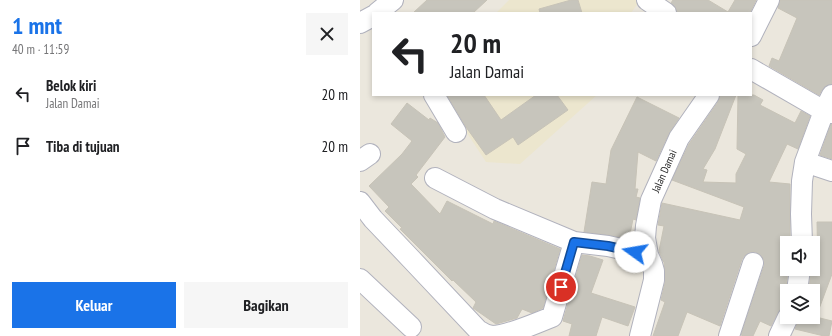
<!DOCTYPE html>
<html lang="id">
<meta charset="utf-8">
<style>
body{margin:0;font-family:"PT Sans Narrow",sans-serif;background:#f6f6f6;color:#202124;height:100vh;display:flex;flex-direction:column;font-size:15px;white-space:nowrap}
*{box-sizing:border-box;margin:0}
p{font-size:13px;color:#757577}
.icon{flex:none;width:22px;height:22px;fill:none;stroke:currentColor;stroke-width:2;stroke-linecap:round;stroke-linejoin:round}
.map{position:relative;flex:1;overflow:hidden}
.sheet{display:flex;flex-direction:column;background:#fff;width:360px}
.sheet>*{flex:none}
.top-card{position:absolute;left:12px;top:12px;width:380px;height:84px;border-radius:0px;box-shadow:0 2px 6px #0003;background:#fff;color:#202124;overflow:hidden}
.controls{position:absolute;left:420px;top:236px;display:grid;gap:8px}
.controls a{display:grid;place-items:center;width:40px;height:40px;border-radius:0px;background:#fff;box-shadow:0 2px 6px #0003;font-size:20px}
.pin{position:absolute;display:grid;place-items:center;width:34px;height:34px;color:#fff;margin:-17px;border:2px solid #fff;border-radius:50%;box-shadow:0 1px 4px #0007}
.me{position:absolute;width:44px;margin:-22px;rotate:283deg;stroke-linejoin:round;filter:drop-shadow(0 0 3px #0008)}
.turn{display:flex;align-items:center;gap:14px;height:84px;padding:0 12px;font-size:18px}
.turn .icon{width:52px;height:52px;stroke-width:2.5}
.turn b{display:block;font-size:28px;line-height:34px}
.round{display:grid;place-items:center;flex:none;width:42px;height:42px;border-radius:0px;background:#f6f6f6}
.overview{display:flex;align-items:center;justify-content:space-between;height:68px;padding:0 12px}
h1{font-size:24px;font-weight:700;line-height:30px;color:#1a73e8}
.button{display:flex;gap:8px;margin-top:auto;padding:8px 12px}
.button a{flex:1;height:46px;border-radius:0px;background:#1a73e8;color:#fff;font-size:16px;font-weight:700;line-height:46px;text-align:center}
.button a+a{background:#f6f6f6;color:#202124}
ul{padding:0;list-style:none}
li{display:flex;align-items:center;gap:12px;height:52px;padding:0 12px}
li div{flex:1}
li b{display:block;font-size:15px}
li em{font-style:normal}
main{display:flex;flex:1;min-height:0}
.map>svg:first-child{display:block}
</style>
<main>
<section class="sheet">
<div class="overview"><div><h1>1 mnt</h1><p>40 m · 11:59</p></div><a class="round"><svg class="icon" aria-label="close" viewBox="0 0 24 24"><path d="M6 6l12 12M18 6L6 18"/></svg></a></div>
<ul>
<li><svg class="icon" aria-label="left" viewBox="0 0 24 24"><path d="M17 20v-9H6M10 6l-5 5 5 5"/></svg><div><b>Belok kiri</b><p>Jalan Damai</p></div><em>20 m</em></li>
<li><svg class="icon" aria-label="arrive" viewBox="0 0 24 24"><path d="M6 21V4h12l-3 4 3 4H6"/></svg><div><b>Tiba di tujuan</b></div><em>20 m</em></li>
</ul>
<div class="button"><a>Keluar</a><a>Bagikan</a></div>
</section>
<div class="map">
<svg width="472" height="336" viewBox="0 0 472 336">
<rect width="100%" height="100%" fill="#ebe7dd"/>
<path fill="#ece6ce" d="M149,0H277L279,2L271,13H136Z
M82,95H237L160,164L126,162Z"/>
<path fill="#c7c5bc" stroke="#c7c3b7" d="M67,0H127L113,13H53Z
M211,0H218L222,13H180L179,9Z
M313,0H348L368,12L375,0H396L390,13H317L316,8L311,3Z
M420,0H472V84L465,86L462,90L459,95L409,66L412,58L419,61L437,18L418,8Z
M87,95H124L141,120L176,95H197L208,110L158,145L153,137L126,155L106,127Z
M360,95H376L355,149L343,169L347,170L343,182L376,183V174L386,154L377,149L378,95H394L403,100L400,105L435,123L441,111L450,116L438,149L427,144L409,182L430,184V243H427V269H428L426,289L427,296V306L422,307L418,312L411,326L400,321L393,336H384L381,335L404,266V260L401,255L396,252H390L385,255L382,259L360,326L327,312L318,336H293L305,302L301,300L305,283V271L304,262L303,261L299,251L304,226L298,225L302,203L380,220L384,207L312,180L329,144L358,102Z
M277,97L319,118L309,133L296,161L278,152L275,189H278L276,197L280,198L276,220L273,219L269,239L249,235L224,232L232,182L246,184L251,150Z
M47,103L69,120L70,118L78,123L85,137L56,175L58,177L51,184L80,214L87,201L133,224L134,221L200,249L183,308L172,313L162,309L157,318L136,324L113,308L116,302L93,280L92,281L40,229L42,228L25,211L29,207L9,186L42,154L52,141L31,124Z
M471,124H472V159L460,155Z
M457,222H472V274L456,317L472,321L469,336H464L435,329L438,322L439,317H453V291H449L451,269H458Z
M222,255L230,256L243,260L231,293L275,307L268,326L242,317L236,336H209L212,324L203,321Z"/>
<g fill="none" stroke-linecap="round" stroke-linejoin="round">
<g stroke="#b1b2bd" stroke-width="22">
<path id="minor" d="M287,0L306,13
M17,13L33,0
M0,23L13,16
M391,36L409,0
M391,69L464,111L472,113
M74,95L96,132
M0,161L10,154
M445,162L472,171
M75,178L135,209L214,242L248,246L288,255
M0,202L13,219L52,260L118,330C122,333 127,335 132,336C148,336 176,323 192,317L214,242
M442,243L441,214L442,181L445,162L464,111L472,95
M0,279L51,327
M437,291L440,269
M280,336L294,280V271L292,264L288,255L285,238L286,226L291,200L319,138L349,95
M369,336L393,263
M419,336L428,317"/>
</g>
<use href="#minor" stroke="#fff" stroke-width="20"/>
</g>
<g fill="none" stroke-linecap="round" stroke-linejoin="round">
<g stroke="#114b97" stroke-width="10">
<path id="route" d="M201,287L214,242L248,246L275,252"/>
</g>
<use href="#route" stroke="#1a73e8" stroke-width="7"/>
</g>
<g text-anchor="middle" stroke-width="3" stroke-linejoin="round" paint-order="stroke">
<g font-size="11" fill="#2a2a2a" stroke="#fff">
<text transform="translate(304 171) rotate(-66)" y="4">Jalan Damai</text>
</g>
</g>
</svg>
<div class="controls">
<a><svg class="icon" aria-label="sound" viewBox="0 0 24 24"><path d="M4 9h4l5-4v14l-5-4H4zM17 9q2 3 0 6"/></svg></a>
<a><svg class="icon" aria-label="layers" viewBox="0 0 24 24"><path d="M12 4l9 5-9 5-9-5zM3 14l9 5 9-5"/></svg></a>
</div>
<div class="pin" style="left:201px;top:287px;background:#d93025"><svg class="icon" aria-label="arrive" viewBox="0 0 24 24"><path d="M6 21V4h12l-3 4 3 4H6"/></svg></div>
<svg class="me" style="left:275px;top:252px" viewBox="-20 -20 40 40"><circle r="19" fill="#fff"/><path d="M0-13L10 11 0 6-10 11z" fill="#1a73e8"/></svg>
<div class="top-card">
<div class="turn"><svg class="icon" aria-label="left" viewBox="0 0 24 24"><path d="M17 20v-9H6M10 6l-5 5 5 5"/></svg><div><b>20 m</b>Jalan Damai</div></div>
</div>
</div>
</main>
